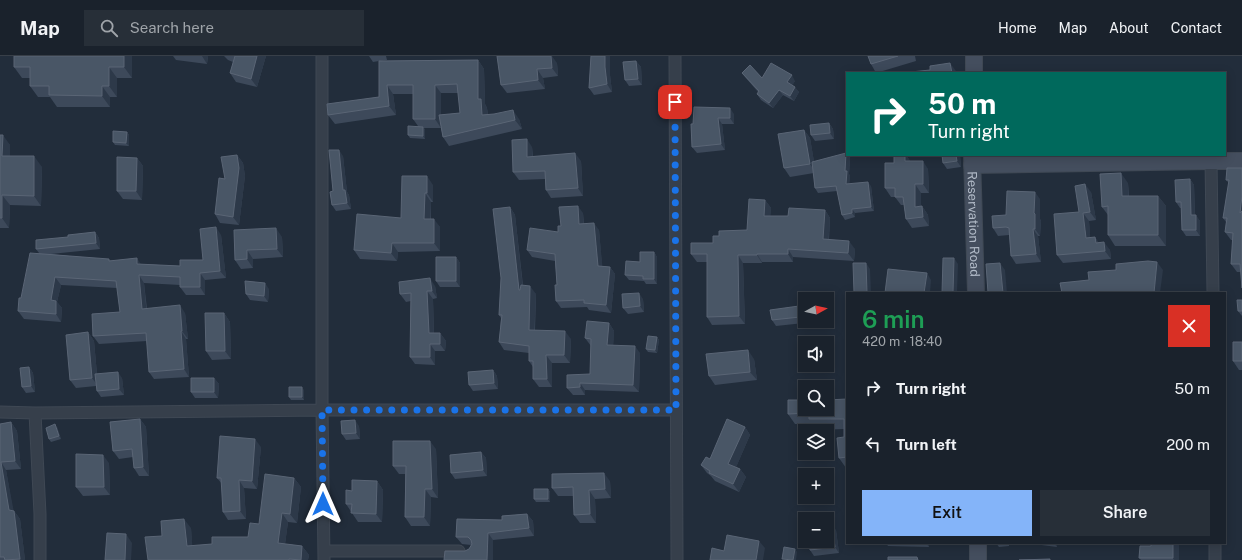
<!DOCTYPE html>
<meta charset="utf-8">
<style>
body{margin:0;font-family:"Public Sans",sans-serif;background:#272f38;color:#f1f3f6;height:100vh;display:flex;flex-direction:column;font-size:15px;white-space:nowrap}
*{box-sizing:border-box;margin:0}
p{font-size:13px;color:#9fa4a9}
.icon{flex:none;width:22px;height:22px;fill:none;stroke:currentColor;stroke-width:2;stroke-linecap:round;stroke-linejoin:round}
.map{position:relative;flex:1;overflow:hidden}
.side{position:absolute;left:846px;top:236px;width:380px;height:252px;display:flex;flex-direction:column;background:#1a222c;border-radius:0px;box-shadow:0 2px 10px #0003,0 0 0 1px #383f48}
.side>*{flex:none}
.guide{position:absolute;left:846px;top:16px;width:380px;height:84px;border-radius:0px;box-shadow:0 2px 10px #0003,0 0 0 1px #383f48;background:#00695c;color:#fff;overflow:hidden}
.needle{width:26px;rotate:82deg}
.fabs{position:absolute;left:798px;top:236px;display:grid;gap:8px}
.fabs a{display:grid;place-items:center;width:36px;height:36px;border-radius:0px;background:#1a222c;box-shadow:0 2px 10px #0003,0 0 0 1px #383f48;font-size:20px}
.pin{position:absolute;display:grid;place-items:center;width:34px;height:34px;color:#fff;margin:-17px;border-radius:8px;box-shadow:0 2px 6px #0006}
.me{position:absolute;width:44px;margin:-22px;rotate:0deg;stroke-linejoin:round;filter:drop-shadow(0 0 3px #0008)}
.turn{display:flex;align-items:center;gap:14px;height:84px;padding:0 16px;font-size:18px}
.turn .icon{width:52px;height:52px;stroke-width:2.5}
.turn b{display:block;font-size:28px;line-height:34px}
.round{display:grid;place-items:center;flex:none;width:42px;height:42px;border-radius:0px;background:#272f38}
.headline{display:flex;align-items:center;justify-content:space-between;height:68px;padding:0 16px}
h1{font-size:24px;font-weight:600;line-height:30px;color:#1e9e55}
.primary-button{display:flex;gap:8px;margin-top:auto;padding:8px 16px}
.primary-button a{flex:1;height:46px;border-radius:0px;background:#84b4f9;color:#111;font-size:16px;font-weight:600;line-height:46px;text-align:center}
.primary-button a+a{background:#272f38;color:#f1f3f6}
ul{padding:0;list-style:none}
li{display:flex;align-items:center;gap:12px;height:56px;padding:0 16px}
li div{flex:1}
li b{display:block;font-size:15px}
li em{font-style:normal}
header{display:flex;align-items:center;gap:24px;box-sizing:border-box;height:56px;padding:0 20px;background:#1a222c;border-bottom:1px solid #383f48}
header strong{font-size:19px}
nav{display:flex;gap:22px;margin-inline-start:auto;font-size:14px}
.search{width:280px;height:36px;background:#272f38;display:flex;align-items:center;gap:10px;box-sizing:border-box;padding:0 14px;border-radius:0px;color:#9fa4a9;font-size:15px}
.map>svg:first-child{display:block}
</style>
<header>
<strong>Map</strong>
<div class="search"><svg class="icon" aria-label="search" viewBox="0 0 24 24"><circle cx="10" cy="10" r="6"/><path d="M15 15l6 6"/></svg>Search here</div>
<nav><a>Home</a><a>Map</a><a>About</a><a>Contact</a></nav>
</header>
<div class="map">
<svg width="1242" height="504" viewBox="0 0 1242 504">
<rect width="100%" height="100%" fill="#222d3b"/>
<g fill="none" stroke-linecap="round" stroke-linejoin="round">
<g stroke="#3f4854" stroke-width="13">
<path id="street" d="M322,0V354L324,504
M675,0L677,504
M1211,105L1213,237
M0,356L35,357L322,354H676
M35,357L40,458V504
M1215,487V504
M324,495H459"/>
</g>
<g stroke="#3f4854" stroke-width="18">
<g id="secondary">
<path d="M974,17V0"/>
<path id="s1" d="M972,99L976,237"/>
<path d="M972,109L1211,105H1242"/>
<path d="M978,487V504"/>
</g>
</g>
<use href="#street" stroke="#363f4b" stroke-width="11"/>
<use href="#secondary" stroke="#444e5e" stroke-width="16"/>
</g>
<path fill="#3d495a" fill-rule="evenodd" d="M14,0H132V22H117V41H110V51H57L50,41H38L30,30V22H22L14,11Z
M173,0H208L207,8L176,4Z
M224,0H266L257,31L236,26L230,17L233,6L228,4Z
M369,0H386L387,4L380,5L478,4L484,13L485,48L487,52L488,59L519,63L522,73L449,90L443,81L441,72H424L425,74V83L410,82L408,79L418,70L413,63V38H393L396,59L335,68L328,59L379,41V5L373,6ZM441,37H458L460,57L441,59Z
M497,0L557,7L558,20L543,22L545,33L507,37L501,29Z
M591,0H610V19L612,36L594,39L589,32Z
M868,0H915L916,5L876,17L871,8Z
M636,5L641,11L642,29L629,30L625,24Z
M742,17L762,22L795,25L792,29L799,36L794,45L783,39L773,52L761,44L757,38L758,36L746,22Z
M734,58V68H722L725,94L697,97L692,91L691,68Z
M829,67L833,73L834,83L815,85L811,79Z
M804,74L810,82L814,106L847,98L850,102L849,118L850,120L849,128L871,130L874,155L855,157V161L845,164L842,159L837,135L818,137L815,132L814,117L790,121L784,112Z
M127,76L129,79V90L115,89L113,86Z
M0,79L10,89V100L42,111L41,150L10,149L9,172H0Z
M532,91L533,100L581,105L583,140L551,142L546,134L545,123L519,124L513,116Z
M237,99L243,107L245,120L239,169L220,167L215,158L225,123Z
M894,99H906L910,105L928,113L929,137H921V150H922L928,159L929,170L912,172L906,163L904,149H901L895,141H891L885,132L894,107Z
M942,99H960L961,111L947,113L943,107Z
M343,100L347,136L349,139L351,153L336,155L332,149L333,135Z
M137,102L143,110L142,144L123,143L117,135Z
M1242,112L1240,216H1237L1231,208L1233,184H1231L1225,176L1226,166L1223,162L1229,127L1226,124Z
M1190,123L1194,129L1195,159L1200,165V180H1186L1182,174L1181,152H1180L1176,146Z
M1128,127L1129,140H1158L1166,150V190H1115L1108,179V159L1102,151Z
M433,129V146H431V163L440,171V195L398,196L397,205L360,203L354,194L401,162Z
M1091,136L1096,164L1089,165L1090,181H1095L1098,186L1110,194L1111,203L1063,207L1057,199L1079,156Z
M1040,143V163L1041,165L1040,180H1038L1041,206L1016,208L1011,200L1009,179L998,180L993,172L1006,159Z
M765,144L771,152L770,160H788L825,154L830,162L829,184L855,193L854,205L793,201V206H762V207H743L745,268L712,269L707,261V206H697L691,198L713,187L719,180L747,174Z
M510,151L515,159L523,229L536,238L535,274L571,283L570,307H552V331H539L533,323V311L529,305V297L504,294L499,286L501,262L499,259Z
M583,157L584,168L599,174L602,210L610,211L615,218L611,257L589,254L587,251L561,252L556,245L557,229L555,205L532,201L527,194L558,176L561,170Z
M234,174L282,181L283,201L253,203V212L241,213L235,204Z
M95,176L99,182L100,193L51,198L141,208L180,210L203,204L221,179L226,222L205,224V239H186L180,231V229L144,227L147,253L185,257L188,283H186L189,321L154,323L149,316L147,285L99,288L93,280L120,256L117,232L61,229L57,246L62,252L61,266L24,263L18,255L21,242L39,197L36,193L68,181Z
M654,196L657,201V228H646L644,225L629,224L625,219L640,206Z
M456,201L460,207V231H440L436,225Z
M435,230L437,242L433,243L434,277H440L446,285L445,295H435V309L415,308L410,301L411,245L406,246L400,238Z
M269,233L268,246L250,244L246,238Z
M643,243L644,256L628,258L623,252Z
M1242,244V260L1238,255Z
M803,256L804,267L776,270L772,264Z
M224,257L230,266L231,303L212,304L206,295Z
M609,267L614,275L613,289L640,297L639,336L585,334V339H573L567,332L590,318L591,290L585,282Z
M88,276L94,285L97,318L122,322L124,339L101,341L97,335L96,330L76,332L70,324Z
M657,281L659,284L657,297L648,296L646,293Z
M1242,286V314H1239L1233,305Z
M754,303L757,324L715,329L709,320Z
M29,311L33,317L35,336L26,337L22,331Z
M493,314L497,320L498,333L473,335L469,329Z
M214,322L219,328L218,342H195L191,336Z
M304,334V344H291L289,341Z
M847,343V412H846L839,402L844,381V373L816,374L812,368H795L788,358Z
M140,363L146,371L149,420H139L134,412L133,401L119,403L113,395Z
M11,366L17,375L21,413L6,414L13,455H14L20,463L25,504H0V368Z
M359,370L360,383L346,384L342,378Z
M57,371L61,383L51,386L49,383Z
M745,371L750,379L736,411L740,413L746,421L739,436L715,425L711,420L707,417L701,409L710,403Z
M261,391L257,433L244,432L246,463L228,464L223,456L222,428L217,422Z
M436,393L438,442L431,441L430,470H411L405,461V418H399L393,410Z
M481,396L486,402L487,420L455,423L451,417Z
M109,407L110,439L83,440L76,431Z
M294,422L301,431L297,467L288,466L285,488L302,490L309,499L308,504H148L162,480L191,472L192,490L212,488L248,481L259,468Z
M377,425L383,434L382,466H358L346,448L352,435Z
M610,425L611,442L595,443L596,467H580L574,459L573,440H558L552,432Z
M548,433L550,436V446H536L534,443Z
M527,458L533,465L534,480L493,484V504H444L445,495H465L469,493L471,489L462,488L456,481L457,463L502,464V460Z
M836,474L839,497L814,500L810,494Z
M857,487H867L858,488Z
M886,487H929V491L888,490Z
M996,487H1009V490L999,491Z
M1026,487H1057V491Z
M1151,487H1179V504H1141L1139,502L1151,490Z"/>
<path fill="#2d3949" d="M124,0H132V22L124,11Z
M202,0H208L207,8Z
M257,0H266L257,31L251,23Z
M551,0H552L557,7L558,20L552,12Z
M605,0H610V19L612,36L607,28L605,11Z
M478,4L484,13L485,48L487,52L489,68L482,59L478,43Z
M636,5L641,11L642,29L638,23Z
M950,7L956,15V17H952Z
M109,11L117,22V41L109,30Z
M537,13L543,22L545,33L538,24Z
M792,19L795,25L791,32L787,26Z
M387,29L393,38L396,59L389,50Z
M435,29L441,37V72L435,63Z
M102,30L110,41V51L102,40Z
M795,31L799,36L794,45L790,40Z
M779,34L783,39L773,52L769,47Z
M730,52L734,58V68L730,62Z
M513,54L519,63L522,73L515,64Z
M718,62L722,68L725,94L721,88Z
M829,67L833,73L834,83L830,77Z
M423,71L425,74V83L423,80Z
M804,74L810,82L816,117L810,108Z
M127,76L129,79V90L126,87Z
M3,79L10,89V110L2,100Z
M527,83L532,91L533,108L527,101Z
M339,94L343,100L347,136L349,139L351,153L347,147L343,134Z
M575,97L581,105L583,140L578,132Z
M846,97L847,99L850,102L849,118L850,120L849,132L846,128L845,115Z
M237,99L243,107L245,120L239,169L233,161Z
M905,99H906L911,106L905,105Z
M956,99H960L961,111L957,105Z
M34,100L42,111L41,150L34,140Z
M137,102L143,110L142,144L136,135Z
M923,105L928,113L929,137L923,128Z
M1121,117L1128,127L1129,151L1122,140Z
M427,120L433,129V146L427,137Z
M1190,123L1194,129L1195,165L1191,159Z
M868,126L871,130L874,155L871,151Z
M915,128L921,137V159L915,151Z
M1085,128L1091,136L1096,164L1090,156Z
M1035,136L1040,143V163L1041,165L1040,180L1035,173L1034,157Z
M425,137L431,146L430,172L424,163Z
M2,139L10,149L9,172L2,162Z
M1158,140L1166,150V190L1158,179Z
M1242,140V160L1240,157Z
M765,144L771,152L770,168L764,160Z
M578,150L583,157L584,175L579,168Z
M922,150L928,159L929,170L923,161Z
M510,151L515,159L524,242L519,234Z
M852,153L855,157V161L852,157Z
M825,154L830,162L828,191L823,183Z
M1083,157L1089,165L1091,190L1086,182Z
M1196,159L1200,165V180L1196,174Z
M434,163L440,171V195L434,187Z
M594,167L599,174L603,217L598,210Z
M216,171L221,179L226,222L220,215Z
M276,172L282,181L283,201L277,193Z
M1033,173L1038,180L1041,206L1036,198Z
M95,176L99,182L100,193L96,187Z
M1095,181L1100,189L1096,187Z
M849,185L855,193L854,205L848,197Z
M1104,186L1110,194L1111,203L1105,195Z
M392,187L398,196L397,205L391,197Z
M788,193L793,201V206L788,198Z
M247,194L253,203V212L247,203Z
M654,196L657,201V228L654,223Z
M757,198L762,206V207L757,199Z
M738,199L743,207L745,268L739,260Z
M456,201L460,207V231L456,225Z
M137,202L142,210L137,208Z
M954,202L958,208L957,237H953Z
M1157,206L1163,214L1160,237H1154Z
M866,207L870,213L871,237H867Z
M1000,207L1005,214L1007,237H1003Z
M610,211L615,218L611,257L606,249Z
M200,217L205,224V239L200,231Z
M927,217L931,224L930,237H924Z
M139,219L144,227L147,261L142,253Z
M55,221L61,229L57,246L62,252L61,266L56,258L51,244Z
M430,222L435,230L437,242L432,235Z
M265,227L269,233L268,246L264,240Z
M530,230L536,238L534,282L529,274Z
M427,235L433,243L434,284L429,277Z
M639,237L643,243L644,256L640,250Z
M180,249L185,257L188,283L182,275Z
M799,250L803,256L804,267L800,261Z
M224,257L230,266L231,303L225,295Z
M609,267L614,275L613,297L607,289Z
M181,275L186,283L189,321L184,313Z
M565,275L571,283L570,307L564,299Z
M88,276L94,285L98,330L92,322Z
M440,277L446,285L445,295L440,288Z
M657,281L659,284L657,297L655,294Z
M430,288L435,295V309L430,301Z
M635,290L640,297L639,336L633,329Z
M748,294L754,303L757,324L750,316Z
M546,299L552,307V331L547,323Z
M29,311L33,317L35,336L31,330Z
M493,314L497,320L498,333L494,327Z
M118,316L122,322L124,339L119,333Z
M214,322L219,328L218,342L214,336Z
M580,327L585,334V339L580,331Z
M302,331L304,334V344L302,341Z
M140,363L146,371L149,420L143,411Z
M355,364L359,370L360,383L356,377Z
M11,366L17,375L21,413L15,405Z
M55,368L57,371L61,383L59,380Z
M745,371L750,379L734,416L728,408Z
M255,383L261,391L257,433L252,425Z
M430,385L436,393L438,442L432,433Z
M481,396L486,402L487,420L483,414Z
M103,399L109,407L110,439L104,431Z
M1,406L6,414L15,462L9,454Z
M740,413L746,421L739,436L733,428Z
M604,417L610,425L611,442L605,433Z
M294,422L301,431L297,467L290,458Z
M239,424L244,432L246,463L240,455Z
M377,425L383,434L382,466L376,458Z
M425,433L431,441L430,470L424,461Z
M548,433L550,436V446L548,443Z
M589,434L595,443L596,467L590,458Z
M14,455L20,463L25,504H21L20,503Z
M282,457L288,466L284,496L278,487Z
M527,458L533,465L534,480L529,472Z
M184,463L191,472L193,499L187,490Z
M832,468L836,474L839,497L835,491Z
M488,477L493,484V504H487Z
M126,478L132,487L131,504H125Z
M759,485L765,492L763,504H756Z
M926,487H929V491Z
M1054,487H1057V491Z
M1173,487H1179V504H1174L1173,502Z
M302,490L309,499L308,504H301Z
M795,493L797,496L796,504H793Z"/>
<path fill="#495666" stroke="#5a6575" d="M14,0H124V11H109V30H102V40L49,39V30H30V11H14Z
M235,0H257L251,23L230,17Z
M497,0H551L552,12L537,13L538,24L501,29Z
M591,0H605V11L607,28L589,32Z
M868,0H898L871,8Z
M478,4V43H481L482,59L494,58L513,54L515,64L443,81L439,59L460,57L457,28L435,29V63H413V29H387L389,50L328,59L327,48L379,41V5Z
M636,5L638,23L625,24L623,6Z
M771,7L792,19L787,26L795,31L790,40L779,34L769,47L757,38L759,35L742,17L750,9L762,22Z
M950,7L952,17H901L930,14V10Z
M694,51L730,52V62H718L721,88L692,91L691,68H693Z
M829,67L830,77L811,79L810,69Z
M408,70L423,71V80L408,79Z
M804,74L810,108L784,112L778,78Z
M113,75L127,76L126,87L113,86Z
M0,79H3L2,100H34V140L2,139V162H0Z
M527,83V101L575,97L578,132L546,134L545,115L513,116L512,84Z
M329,94H339L343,134H345L347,147L332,149L330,136L333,135Z
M846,97L845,115H847L846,128L868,126L871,151L852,153V157L842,159L836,130L815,132L812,106Z
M237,99L239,112L233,161L215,158L219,122L225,123L221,101Z
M894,99H905V105H923V128H915V151L922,150L923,161L906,163L903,141H895V132H885V107H894Z
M942,99H956L957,105L943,107Z
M117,101L137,102L136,135H117Z
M1227,112H1242V140L1240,157L1242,155V232L1240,208H1231L1233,177L1225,176L1227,162H1223L1229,124H1226Z
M1121,117L1122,140H1158V179H1108V150L1102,151L1100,118Z
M402,120H427V137H425L424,163H434V187H392L391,197L354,194L357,158L401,162Z
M1190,123L1191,159H1196V174H1182L1181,146H1176L1175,124Z
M1085,128L1090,156L1083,157L1086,182L1095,181L1096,187L1104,186L1105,195L1057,199L1054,158L1079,156L1075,130Z
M1007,135L1035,136L1034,157L1035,158V173H1033L1036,198L1011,200L1009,172L1006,171L993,172L992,160L1006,159Z
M749,143L765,144L764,160H788L789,152L825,154L823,183L849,185L848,197L788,193V198H757V199H738L739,260L707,261V198H691V187H713V180H719V175L747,174Z
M578,150L579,168L594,167L598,210L610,211L606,249L584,247V244L556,245L555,229H557L555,198L527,194L530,172L558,176V170H561L559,151Z
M510,151L519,234H520L521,229L530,230L529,274L565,275L564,299H546L547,323H533V305H529V290L499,286L502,259H499L501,222L493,153Z
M216,171L220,215L200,217V231H180V221L139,219L142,253L180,249L182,275H181L184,313L149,316L146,277L93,280L92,258L120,256L116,225L55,221L51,244L56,245V258L18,255L19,242H21L30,197L109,203V205L137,202V208L180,210V204H203L200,173Z
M276,172L277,193L247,194V203L235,204L234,174Z
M95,176L96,187L36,193V184L68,181V179Z
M640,196H654V223H643V220L625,219L626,205L640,206Z
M436,201H456V225H436Z
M943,202H954L953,237H942Z
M1148,205L1157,206L1154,237H1062L1060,227L1089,224L1088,216L1116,214V208Z
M853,207H866L867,237H854Z
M1000,207L1003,237H988L986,208Z
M888,213L927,217L924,237H885Z
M430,222L432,235H427L429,277H440V288H430V301H410L411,237L400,238L399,226Z
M245,225L265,227L264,240L246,238Z
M639,237L640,250L623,252L622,238Z
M1237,244H1242V255H1238Z
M799,250L800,261L772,264L770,254Z
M205,257H224L225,295H206Z
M587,265L609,267L607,289L635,290L633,329L580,327V331L567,332V319L590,318L591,283L585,282Z
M88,276L92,322L70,324L66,279Z
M648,280L657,281L655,294L646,293Z
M1233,286H1242V305H1233Z
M748,294L750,316L709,320L706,298Z
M29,311L31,330L22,331L20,312Z
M493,314L494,327L469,329L468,316Z
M118,316L119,333L97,335L95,318Z
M191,322H214V336H191Z
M289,331H302V341H289Z
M847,343V401L839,402L837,382L844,381V363H809V357L788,358V344H805V353H827V344Z
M140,363L143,411L134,412L132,393L113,395L110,366Z
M727,363L745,371L728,408L740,413L733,428L709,417L710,415L701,409L706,401L710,403Z
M355,364L356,377L342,378L341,365Z
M11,366L15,405L1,406L9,454L14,455L20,503L5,504L4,501H0V368Z
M55,368L59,380L49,383L46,372Z
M220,380L255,383L252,425L239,424L240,455L223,456L221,422H217Z
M393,385H430L432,433H425L424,461H405L406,410H393Z
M481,396L483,414L451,417L450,399Z
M76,398L103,399L104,431H76Z
M604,417L605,433L589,434L590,458L574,459L573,431L552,432V418Z
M265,418L294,422L290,458L282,457L278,487L302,490L301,504L289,503V504H148L145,481L162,480L161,465L184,463L187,490L212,488V481H248L250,467L259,468Z
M352,424L377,425L376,458L351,457L352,448H346V434L352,435Z
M534,433H548V443H534Z
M527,458L529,472L488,477L487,504H444L445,495H465L469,493L472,488L471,484L468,481H456L457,463L502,464V460Z
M832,468L835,491L810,494L809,485H827V469Z
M107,477L126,478L125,504H105Z
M727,479L759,485L756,504H710L712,492L724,495Z
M1151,487H1173V502H1139L1140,490H1151Z
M784,491L795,493L793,504L782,503Z
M888,501H917L918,504H888Z
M1050,503V504H1019Z"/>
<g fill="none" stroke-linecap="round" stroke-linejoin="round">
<path stroke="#1a73e8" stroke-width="7" stroke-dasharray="0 12.6" d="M323,448L322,354H676L675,46"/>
</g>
<g text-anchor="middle" stroke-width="4" stroke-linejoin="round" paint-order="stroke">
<g font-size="13" fill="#b1bac7" stroke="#1b2430">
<text dy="5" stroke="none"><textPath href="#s1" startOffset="69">Reservation Road</textPath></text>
</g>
</g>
</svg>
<div class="fabs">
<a><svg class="needle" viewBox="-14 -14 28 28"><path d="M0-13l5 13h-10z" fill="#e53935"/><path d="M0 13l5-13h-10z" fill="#9fa4a9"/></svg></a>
<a><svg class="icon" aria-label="sound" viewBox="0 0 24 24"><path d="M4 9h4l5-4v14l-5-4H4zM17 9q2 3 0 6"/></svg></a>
<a><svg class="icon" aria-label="search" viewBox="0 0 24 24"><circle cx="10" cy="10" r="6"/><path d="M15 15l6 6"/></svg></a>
<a><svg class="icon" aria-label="layers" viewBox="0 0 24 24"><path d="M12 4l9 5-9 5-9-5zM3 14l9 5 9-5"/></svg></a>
<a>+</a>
<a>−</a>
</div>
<div class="pin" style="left:675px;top:46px;background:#d93025"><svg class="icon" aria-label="arrive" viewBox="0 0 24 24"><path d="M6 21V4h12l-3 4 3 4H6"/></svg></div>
<svg class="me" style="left:323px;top:448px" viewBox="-20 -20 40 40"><path d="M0-17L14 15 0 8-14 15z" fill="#1a73e8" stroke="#fff" stroke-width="4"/></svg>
<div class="guide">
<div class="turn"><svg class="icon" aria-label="right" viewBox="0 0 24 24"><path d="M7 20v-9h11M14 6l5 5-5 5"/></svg><div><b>50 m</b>Turn right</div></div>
</div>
<section class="side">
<div class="headline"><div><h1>6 min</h1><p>420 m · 18:40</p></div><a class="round" style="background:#d93025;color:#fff"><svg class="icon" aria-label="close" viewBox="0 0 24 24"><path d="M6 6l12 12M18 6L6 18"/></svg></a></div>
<ul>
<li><svg class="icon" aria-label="right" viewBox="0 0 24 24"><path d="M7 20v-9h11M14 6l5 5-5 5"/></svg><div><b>Turn right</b></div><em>50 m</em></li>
<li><svg class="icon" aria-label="left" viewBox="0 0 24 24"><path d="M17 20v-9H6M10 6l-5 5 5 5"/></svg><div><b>Turn left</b></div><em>200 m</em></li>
</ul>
<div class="primary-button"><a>Exit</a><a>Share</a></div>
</section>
</div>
